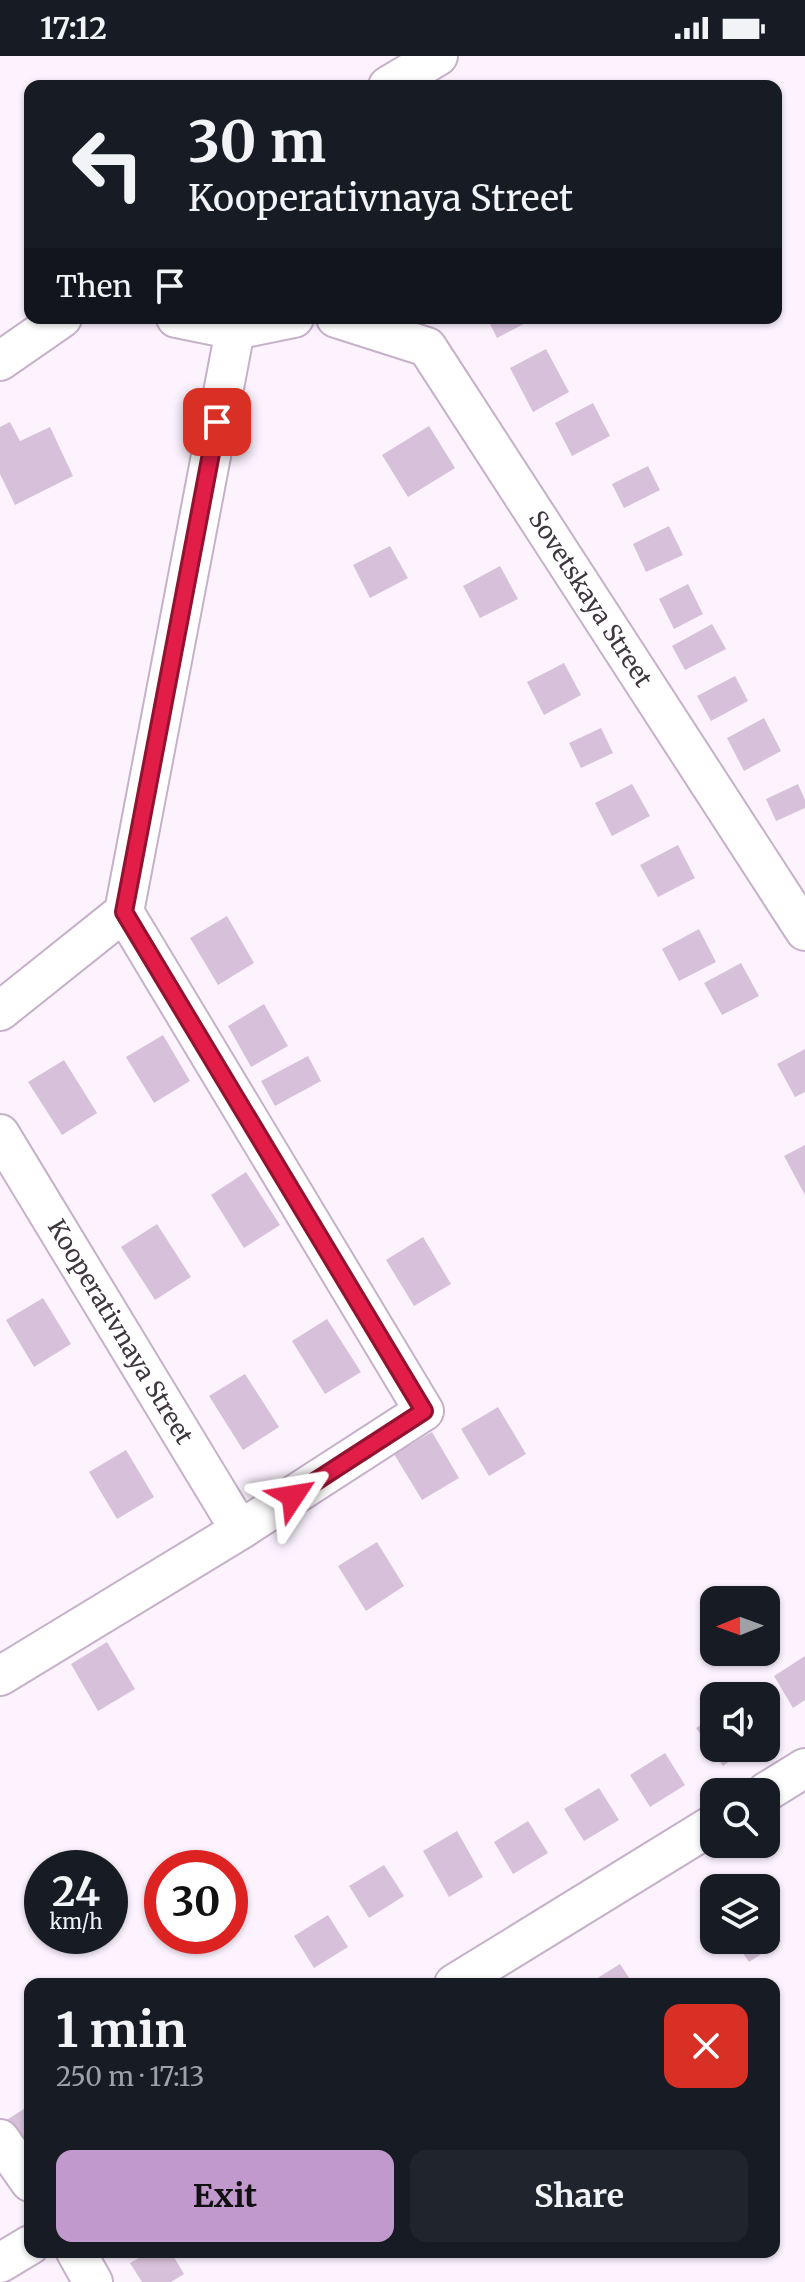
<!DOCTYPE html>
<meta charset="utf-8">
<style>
body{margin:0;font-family:Merriweather,serif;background:#20242c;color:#f1f3f6;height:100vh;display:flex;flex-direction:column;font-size:30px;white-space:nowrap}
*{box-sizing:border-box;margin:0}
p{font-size:26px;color:#9ea1a6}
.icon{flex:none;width:44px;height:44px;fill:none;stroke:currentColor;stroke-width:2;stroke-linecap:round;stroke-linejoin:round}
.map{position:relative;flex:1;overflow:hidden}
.sheet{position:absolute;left:24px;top:1922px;width:756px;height:280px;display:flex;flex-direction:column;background:#171b24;border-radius:16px;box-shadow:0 2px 6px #0004}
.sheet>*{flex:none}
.banner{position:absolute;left:24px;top:24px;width:758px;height:244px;border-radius:16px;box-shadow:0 2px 6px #0004;background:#171b24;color:#f1f3f6;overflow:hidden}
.needle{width:52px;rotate:269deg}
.tools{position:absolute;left:700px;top:1530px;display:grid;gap:16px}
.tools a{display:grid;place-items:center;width:80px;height:80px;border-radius:16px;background:#171b24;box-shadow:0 2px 6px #0004;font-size:40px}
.speed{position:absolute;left:24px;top:1794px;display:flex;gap:16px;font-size:40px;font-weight:700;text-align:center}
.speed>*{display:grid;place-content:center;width:104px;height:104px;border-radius:50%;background:#171b24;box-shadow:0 2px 6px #0004;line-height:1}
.speed small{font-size:20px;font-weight:400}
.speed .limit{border:12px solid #d22;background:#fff;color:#111}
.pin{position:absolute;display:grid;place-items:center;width:68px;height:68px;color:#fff;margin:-34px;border-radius:16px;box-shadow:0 4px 12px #0006}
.me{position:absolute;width:88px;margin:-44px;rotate:57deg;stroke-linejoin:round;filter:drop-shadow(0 0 6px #0008)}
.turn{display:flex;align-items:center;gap:28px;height:168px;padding:0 32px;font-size:36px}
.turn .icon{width:104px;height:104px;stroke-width:2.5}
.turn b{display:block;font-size:56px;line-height:68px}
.then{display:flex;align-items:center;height:76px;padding:0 32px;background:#0003;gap:16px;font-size:30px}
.round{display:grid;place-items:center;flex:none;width:84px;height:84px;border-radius:16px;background:#20242c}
.head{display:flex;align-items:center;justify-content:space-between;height:136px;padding:0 32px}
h1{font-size:48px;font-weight:700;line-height:60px}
.button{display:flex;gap:16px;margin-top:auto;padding:16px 32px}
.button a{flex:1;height:92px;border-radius:16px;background:#c199cc;color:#111;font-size:32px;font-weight:700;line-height:92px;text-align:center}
.button a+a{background:#20242c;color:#f1f3f6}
.status{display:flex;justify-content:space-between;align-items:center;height:56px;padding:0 40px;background:#171b24;direction:ltr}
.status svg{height:22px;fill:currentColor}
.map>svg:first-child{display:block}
</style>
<div class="status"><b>17:12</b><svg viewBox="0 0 49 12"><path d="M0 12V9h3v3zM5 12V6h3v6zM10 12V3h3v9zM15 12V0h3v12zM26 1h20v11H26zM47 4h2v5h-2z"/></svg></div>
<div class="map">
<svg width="805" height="2226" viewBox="0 0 805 2226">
<rect width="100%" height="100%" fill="#fcf3fe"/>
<path fill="#d7c1da" d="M487,262H535L497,282Z
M546,293L569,336L533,356L510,312Z
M593,347L610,380L572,400L555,367Z
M10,366L20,385L50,371L73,420L15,449L0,418V371Z
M429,370L455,412L408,441L382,399Z
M648,410L660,434L624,452L612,428Z
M669,470L683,499L646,516L633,488Z
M390,490L408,522L370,542L353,509Z
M500,510L518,543L480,562L463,530Z
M688,528L703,558L674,573L659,543Z
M712,568L726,593L685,614L672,590Z
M564,607L581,639L544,659L527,626Z
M735,620L748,645L711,665L697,640Z
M764,662L781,695L744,715L727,682Z
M601,672L613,697L581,712L569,687Z
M632,728L650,760L612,780L595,747Z
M798,728L805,744V752L776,765L766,743Z
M678,789L695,822L658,841L640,809Z
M227,860L254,907L218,929L190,882Z
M699,873L716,906L679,925L662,893Z
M741,907L759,940L722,959L704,927Z
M264,948L288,990L251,1011L228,970Z
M163,979L190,1025L154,1047L126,1001Z
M805,993V1036L795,1041L777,1008Z
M308,1000L321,1025L275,1050L261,1025Z
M64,1004L97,1057L62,1079L28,1026Z
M805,1089V1139L784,1100Z
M246,1116L280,1169L244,1192L211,1139Z
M157,1168L191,1221L155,1244L121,1191Z
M423,1181L451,1228L414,1250L386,1204Z
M43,1242L71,1288L34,1311L6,1264Z
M327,1263L361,1316L325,1338L292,1285Z
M245,1318L279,1371L243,1394L209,1340Z
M498,1351L526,1398L489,1420L461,1373Z
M432,1376L459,1422L422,1444L394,1398Z
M126,1394L154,1441L117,1463L89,1416Z
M377,1486L404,1530L366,1555L338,1510Z
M107,1586L135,1633L98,1655L71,1608Z
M805,1600V1644L793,1652L774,1620Z
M714,1660V1692L745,1694L723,1710L696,1672Z
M665,1697L685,1729L650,1751L630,1719Z
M599,1732L619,1764L584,1785L564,1753Z
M528,1765L548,1797L513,1818L494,1786Z
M457,1775L483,1821L449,1841L423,1795Z
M384,1809L404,1840L369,1862L349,1830Z
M328,1859L348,1891L314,1912L294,1880Z
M766,1861L781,1885L749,1906L734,1884H766Z
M620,1908L633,1928H588Z
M30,2049V2104L5,2065Z
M149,2196H171L184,2218L171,2226H142L130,2207Z"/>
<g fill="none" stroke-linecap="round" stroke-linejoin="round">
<g stroke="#c6b0ca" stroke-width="42">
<path id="street" d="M388,30L438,0
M176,262L235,274L294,262
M336,262L427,291L805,875
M0,305L62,262
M0,955L124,856
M0,1078L240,1474
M0,1620L240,1474L424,1355L124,856L235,274
M766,1736L805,1712
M454,1928L714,1768
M0,2083L30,2126
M76,2196L93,2226
M0,2207L30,2189"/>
</g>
<use href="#street" stroke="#fff" stroke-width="38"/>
</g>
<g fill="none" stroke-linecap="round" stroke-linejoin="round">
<g stroke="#92132f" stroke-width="20">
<path id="route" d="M217,366L124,856L424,1355L293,1440"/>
</g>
<use href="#route" stroke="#e11d48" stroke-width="14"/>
</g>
<g text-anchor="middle" stroke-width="6" stroke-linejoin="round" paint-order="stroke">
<g font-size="24" fill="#3f3640" stroke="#fff">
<text transform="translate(590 543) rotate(57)" y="8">Sovetskaya Street</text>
<text transform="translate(120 1276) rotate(59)" y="8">Kooperativnaya Street</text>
</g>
</g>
</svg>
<div class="tools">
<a><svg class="needle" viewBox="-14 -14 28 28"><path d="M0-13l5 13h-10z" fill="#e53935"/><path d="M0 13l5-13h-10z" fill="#9ea1a6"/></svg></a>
<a><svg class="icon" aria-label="sound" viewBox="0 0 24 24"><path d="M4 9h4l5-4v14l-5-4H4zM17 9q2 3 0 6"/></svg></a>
<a><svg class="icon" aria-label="search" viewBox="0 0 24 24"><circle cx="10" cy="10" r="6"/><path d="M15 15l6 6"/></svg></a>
<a><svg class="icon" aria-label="layers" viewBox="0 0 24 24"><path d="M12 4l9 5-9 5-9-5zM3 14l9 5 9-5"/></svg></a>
</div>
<div class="speed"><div>24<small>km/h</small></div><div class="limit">30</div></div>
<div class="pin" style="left:217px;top:366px;background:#d93025"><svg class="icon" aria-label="arrive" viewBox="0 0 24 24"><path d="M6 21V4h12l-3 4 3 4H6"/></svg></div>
<svg class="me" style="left:293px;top:1440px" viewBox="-20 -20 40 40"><path d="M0-17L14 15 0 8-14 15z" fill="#e11d48" stroke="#fff" stroke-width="4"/></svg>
<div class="banner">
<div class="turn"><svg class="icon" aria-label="left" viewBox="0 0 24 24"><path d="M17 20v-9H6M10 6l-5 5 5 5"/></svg><div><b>30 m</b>Kooperativnaya Street</div></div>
<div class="then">Then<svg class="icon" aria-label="arrive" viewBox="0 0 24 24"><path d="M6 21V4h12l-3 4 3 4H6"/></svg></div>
</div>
<section class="sheet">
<div class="head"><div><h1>1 min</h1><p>250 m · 17:13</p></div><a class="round" style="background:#d93025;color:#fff"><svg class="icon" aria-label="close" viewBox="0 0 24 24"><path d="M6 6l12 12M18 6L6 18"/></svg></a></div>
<div class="button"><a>Exit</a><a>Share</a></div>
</section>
</div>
